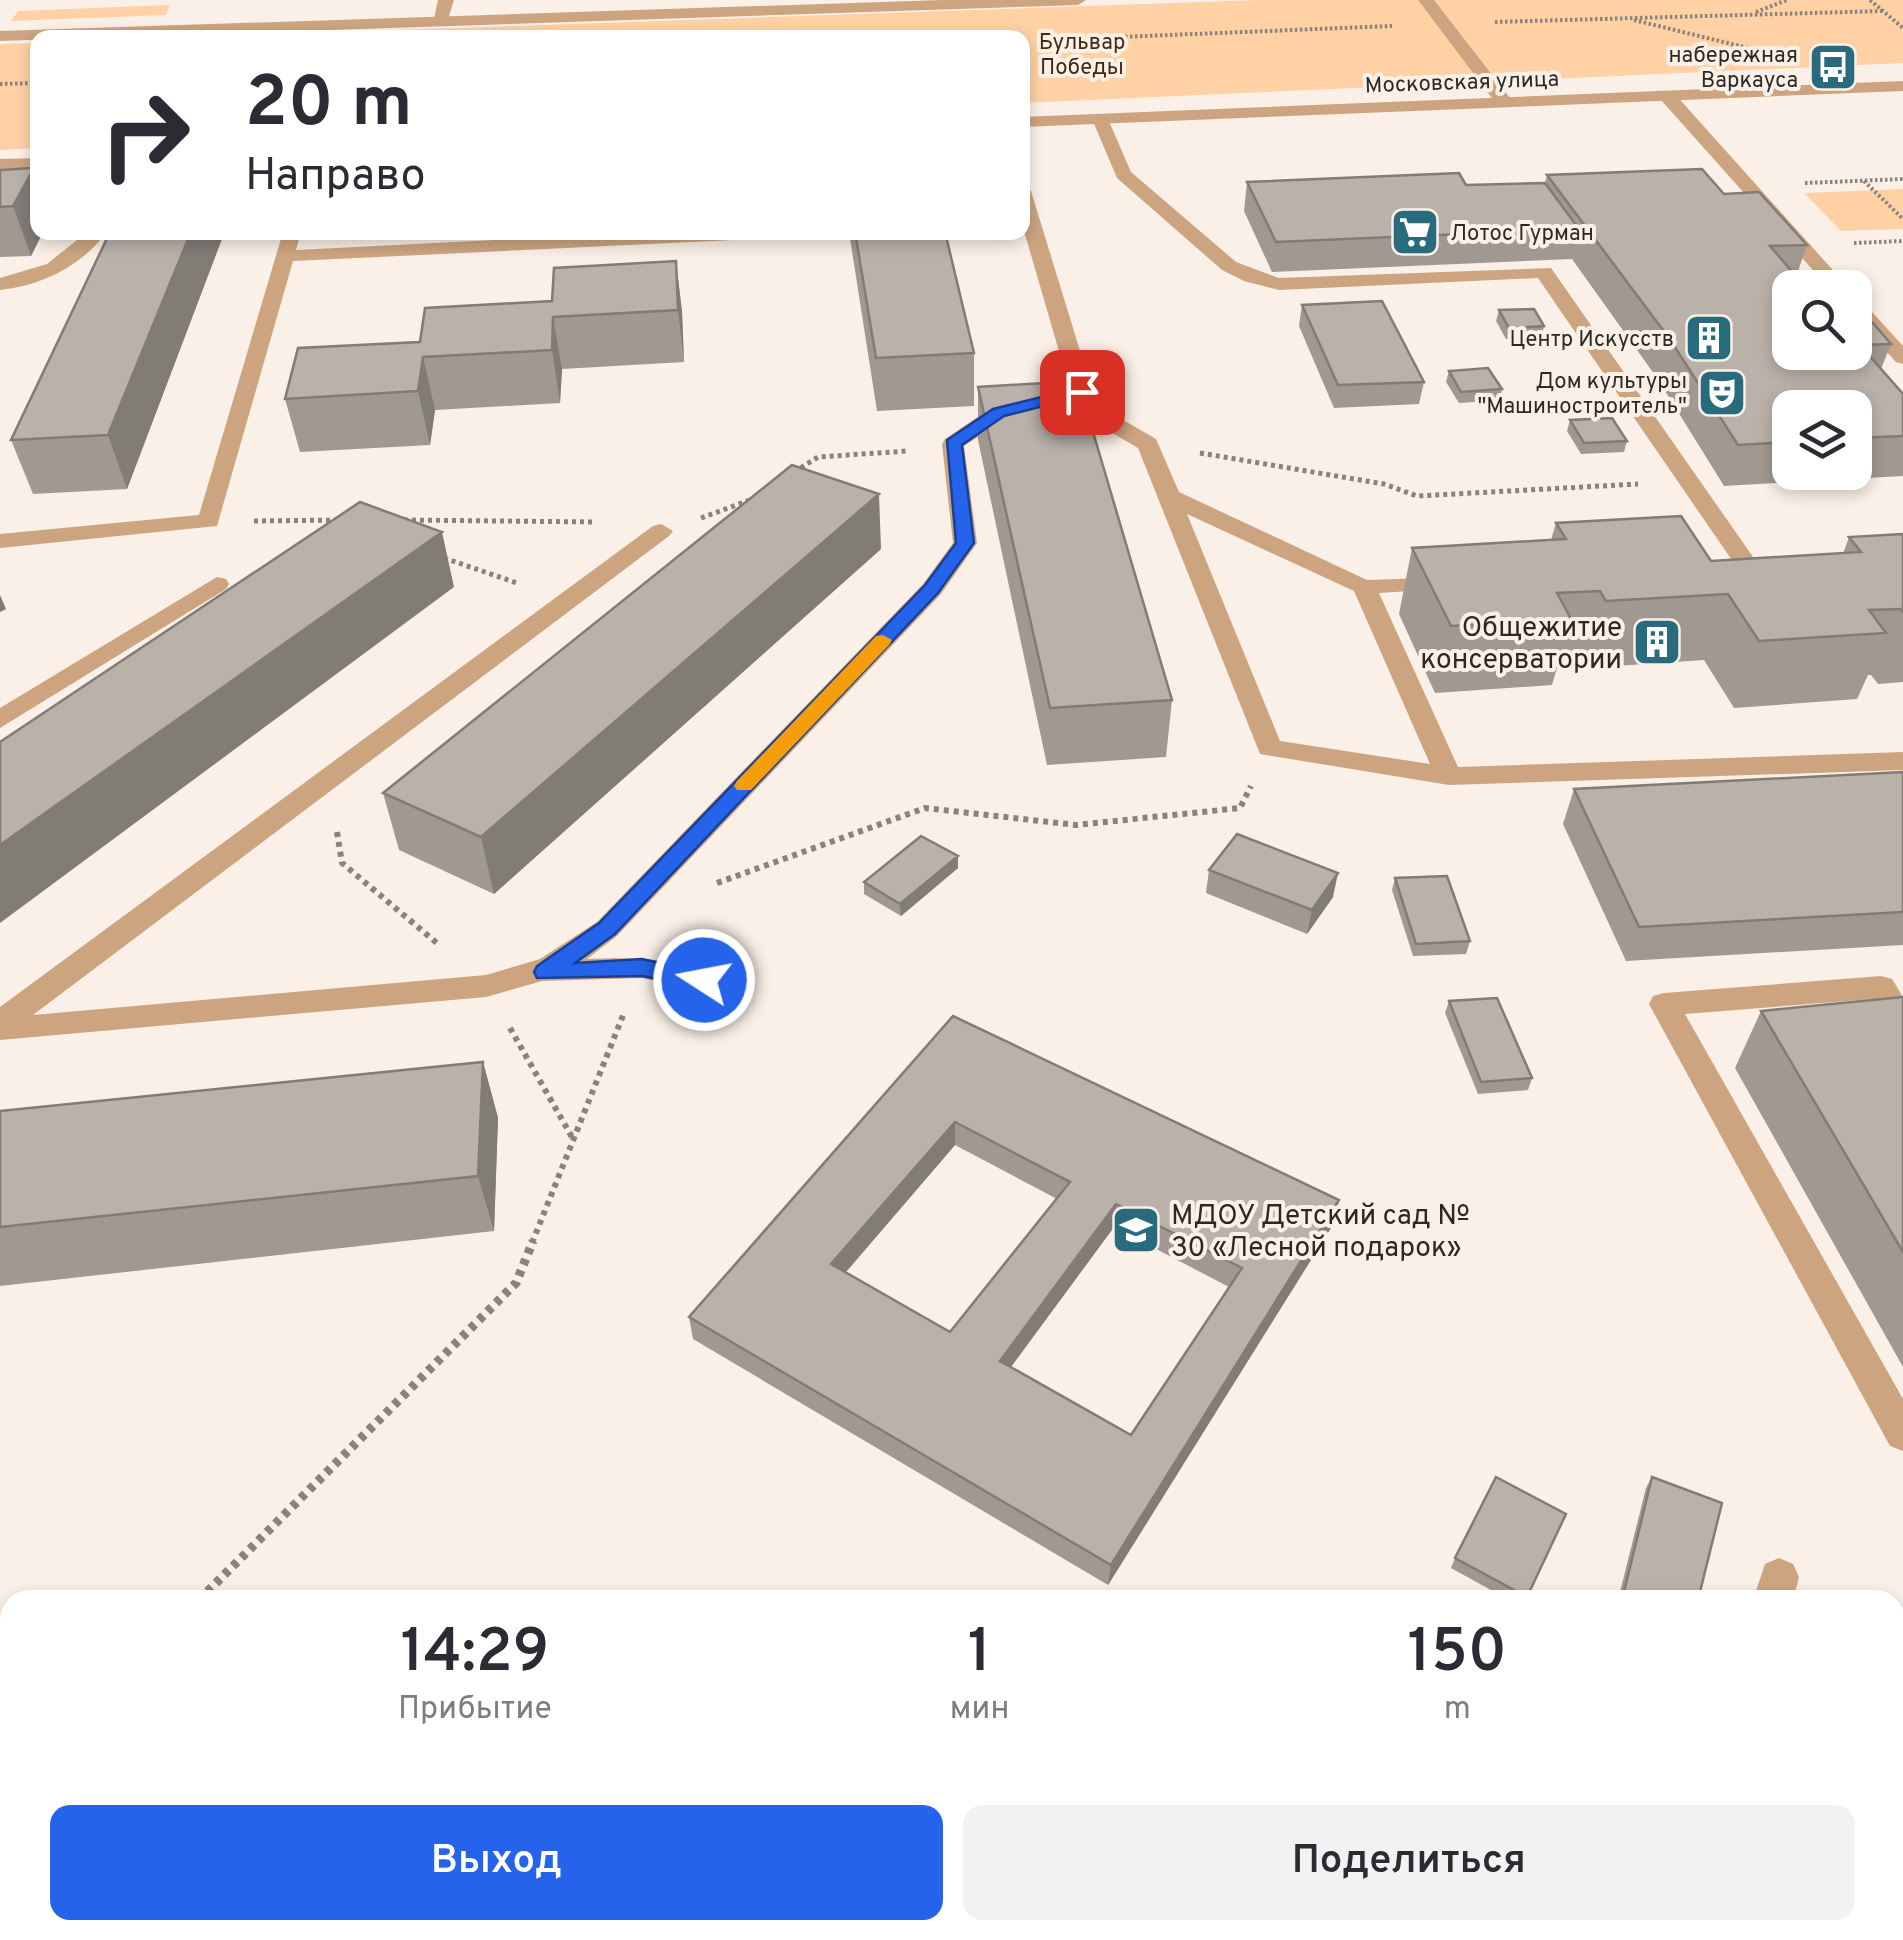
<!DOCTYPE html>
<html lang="ru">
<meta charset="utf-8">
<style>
body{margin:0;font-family:Overpass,sans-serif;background:#f2f2f3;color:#2b2b33;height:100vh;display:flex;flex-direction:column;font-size:38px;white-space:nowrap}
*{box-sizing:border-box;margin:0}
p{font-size:32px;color:#7c7c81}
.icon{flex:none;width:55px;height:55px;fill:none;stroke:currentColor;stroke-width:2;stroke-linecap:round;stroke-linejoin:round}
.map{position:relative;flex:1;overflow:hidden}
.side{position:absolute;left:0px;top:1590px;width:1905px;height:350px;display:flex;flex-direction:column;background:#fff;border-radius:30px 30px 0 0;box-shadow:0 5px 15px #0003}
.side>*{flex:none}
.top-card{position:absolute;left:30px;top:30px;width:1000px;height:210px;border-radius:20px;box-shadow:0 5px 15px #0003;background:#fff;color:#2b2b33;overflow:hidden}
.controls{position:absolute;left:1772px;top:270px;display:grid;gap:20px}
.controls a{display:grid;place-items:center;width:100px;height:100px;border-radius:20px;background:#fff;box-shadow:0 5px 15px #0003;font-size:50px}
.pin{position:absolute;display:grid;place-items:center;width:85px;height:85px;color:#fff;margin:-42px;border-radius:20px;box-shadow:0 5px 15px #0006}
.me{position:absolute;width:110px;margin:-55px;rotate:281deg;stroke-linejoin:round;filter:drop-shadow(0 0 8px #0008)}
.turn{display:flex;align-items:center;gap:35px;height:210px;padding:0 50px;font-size:45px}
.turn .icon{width:130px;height:130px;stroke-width:2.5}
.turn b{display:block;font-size:70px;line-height:85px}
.eta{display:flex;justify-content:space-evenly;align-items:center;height:170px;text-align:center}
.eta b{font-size:60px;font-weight:600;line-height:70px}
.primary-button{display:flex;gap:20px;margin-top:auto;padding:20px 50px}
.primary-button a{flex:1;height:115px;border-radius:20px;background:#2563eb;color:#fff;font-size:40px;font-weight:600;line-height:115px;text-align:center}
.primary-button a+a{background:#f2f2f3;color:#2b2b33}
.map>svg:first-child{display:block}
</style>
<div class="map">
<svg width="1903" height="1940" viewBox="0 0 1903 1940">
<rect width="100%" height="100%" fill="#faf0e7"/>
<path fill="#ffd1a5" d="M1259,0H1903V63L1023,103L1022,38H171Z
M170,5L166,15L11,21L18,11Z
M37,43V148L0,150V44Z
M1903,189V229L1841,231L1804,193Z"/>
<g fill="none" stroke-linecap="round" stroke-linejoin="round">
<path stroke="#89837c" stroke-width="4" stroke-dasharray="2.5 2.5" stroke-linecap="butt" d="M1870,0L1903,28
M1756,12L1787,0
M1634,20L1748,48
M1495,22L1883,11
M1095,38L1392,26
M0,84L38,83
M1864,181L1903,219
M1805,183L1903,179
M1854,243L1903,241"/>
<path stroke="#89837c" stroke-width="5" stroke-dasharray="4 4" stroke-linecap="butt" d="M1200,453L1384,484L1417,496L1638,484
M794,472L818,457L907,451
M701,518L750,500
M404,520L596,522
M254,521L341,520
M444,558L517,583"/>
<path stroke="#89837c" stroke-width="6" stroke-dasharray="5 5" stroke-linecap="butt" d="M337,832L342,863L438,944
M717,883L925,808L1076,825L1240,808L1251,786
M510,1028L573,1139
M532,1243L624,1013"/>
<path stroke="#89837c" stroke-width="9" stroke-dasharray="6 6" stroke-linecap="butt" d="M199,1600L516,1283L533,1241
M0,1885L10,1865
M1169,1930L1171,1940"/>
<path fill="#cca580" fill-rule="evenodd" d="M438,0H454L447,22L434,19Z
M1418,0H1434L1510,98V106H1498Z
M1661,92H1673L1849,288H1829L1661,100Z
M1094,115L1108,119L1131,172L1236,262L1279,278L1551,268L1758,564L1754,569H1738L1538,278L1279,290L1244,281L1222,270L1117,178L1092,119Z
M1022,186L1031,191L1092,390L1118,417L1156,439L1179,492L1367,580L1452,577L1456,582L1444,589L1379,593L1458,767L1903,752V770L1449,785L1260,754L1138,448L1102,427L1077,400L1007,418L964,446L977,543L941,594L617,936L587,959C632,957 671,959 715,972L719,980L715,988L704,991L642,978L542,981L486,997L0,1040V1007L653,526L661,524L673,531L669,536L33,1015L486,975L540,959L597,922L923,584L953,543L942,444L945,439L991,408L1070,389L1022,224ZM1187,514L1354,591L1430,764L1280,741Z
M87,232H107C80,267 43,285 0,290V278L47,264Z
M283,232H301L296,250L652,232H786L777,238L293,261L217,526L0,548V534L199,515Z
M1855,299L1862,301L1903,346V364L1896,362L1855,317Z
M217,577L226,579L229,584L226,589L0,728V708Z
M1881,976L1892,979L1903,997V1033L1892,1030L1873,999L1685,1014L1903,1399V1451L1890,1446L1649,1004L1653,996L1664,993Z
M1779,1558L1793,1564L1799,1577L1793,1600H1753L1765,1564Z
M1461,1930H1538L1534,1940H1457Z"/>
<path fill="#cca580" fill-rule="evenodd" d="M942,0H1086L1078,5L0,41V31Z"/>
<path fill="#cca580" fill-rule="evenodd" d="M1903,81V91L1022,127V117Z
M38,158V168L0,169V159Z"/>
</g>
<path fill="#a09891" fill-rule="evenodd" d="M34,168L38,178V232H43L31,256L0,257V170Z
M1547,175L1724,194L1807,245L1796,277L1790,352L1855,324L1891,344L1881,369L1903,394V476L1724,486L1657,378L1572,259L1272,272L1244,211L1247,182L1466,185L1545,183ZM1790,408H1855V472H1790Z
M110,232H272L270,237L222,238L127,489L33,494L11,440Z
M849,232H945L974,353V406L877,411Z
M676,261L682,312L684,362L562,369L560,403L435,410L430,445L300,452L285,399L420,342Z
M1302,305L1424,382L1419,404L1334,408L1299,326Z
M1499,310L1544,326L1542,337L1506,339L1496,321Z
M1449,371L1502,389L1500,400L1459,403L1446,382Z
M978,387L1172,700L1166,757L1047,765L978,440Z
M1570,420L1627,441L1624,452L1581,454L1567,431Z
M1556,523L1711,561L1843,554L1849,537L1903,534V682L1878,684L1871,675H1868L1857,699L1734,708L1704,660L1586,668L1580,657L1560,658L1552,685L1435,693L1399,614L1412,548L1551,540Z
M881,549L494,894L399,850L383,793Z
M1903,772V945L1626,961L1563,824L1574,789Z
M958,856V868L901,916L864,894V882Z
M1209,870L1333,897L1307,934L1206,893Z
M1395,878L1470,941L1466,954L1413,956L1392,890Z
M1903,997V1367L1735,1068L1761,1011Z
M1449,1001L1532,1078L1528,1090L1478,1094L1445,1013Z
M953,1016L1339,1200L1334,1223L1108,1585L693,1339L689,1317ZM955,1145L1057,1199L950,1332L846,1272ZM1114,1227L1229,1287L1131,1435L1011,1367Z
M483,1062L498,1118L494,1231L0,1286V1111Z
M1652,1477L1698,1600H1618L1646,1488Z
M1566,1514L1525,1600H1509L1451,1568L1455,1558Z
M446,1930H771L704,1940H445Z"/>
<path fill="#827c76" d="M34,168L38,178V232H43L31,256L13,206Z
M191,232H220L222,239L127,489L108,435Z
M676,261L682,312L684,362L678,310Z
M553,317L562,369L560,403L552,350Z
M423,357L435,410L430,445L418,391Z
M879,494L881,549L494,894L481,837Z
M442,532L454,587L0,923V845Z
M0,595L6,609L0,612Z
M958,856V868L901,916L900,904Z
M1338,873L1333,897L1307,934L1312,910Z
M483,1062L498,1118L494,1231L478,1176Z
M955,1122V1145L833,1287L831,1264Z
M1339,1200L1334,1223L1108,1585L1111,1565Z
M1116,1204L1114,1227L999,1383L1000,1361Z"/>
<path fill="#bab1a9" stroke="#827c76" stroke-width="2.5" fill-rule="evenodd" d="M34,168L13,206L0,207V170Z
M1702,169L1724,194L1759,192L1807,245L1770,246L1806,288H1790V352H1855V324L1873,323L1891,344L1860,345L1903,394V436L1855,438V408H1790V442L1738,445L1669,338L1547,175Z
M1459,173L1466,185L1545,183L1579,229L1276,242L1247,182Z
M110,232H191L108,435L11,440Z
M855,232H945L974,353L876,358Z
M676,261L678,310L553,317L552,350L423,357L418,391L285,399L298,348L420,342L425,308L552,301L554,268Z
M1382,301L1424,382L1338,385L1302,305Z
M1534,309L1544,326L1509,328L1499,310Z
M1488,368L1502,389L1461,392L1449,371Z
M1078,381L1172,700L1050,708L978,387Z
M1612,418L1627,441L1584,443L1570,420Z
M792,465L879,494L481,837L383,793Z
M360,502L442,532L0,845V742Z
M1681,516L1711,561L1861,552L1849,537L1903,534V612L1900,609L1869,610L1886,633L1759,641L1728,594L1606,601L1600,591L1557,593L1571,619L1451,626L1412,548L1566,539L1556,523Z
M1903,772V912L1639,927L1574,789Z
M1237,834L1338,873L1312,910L1209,870Z
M921,836L958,856L900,904L864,882Z
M1447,876L1470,941L1416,944L1395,878Z
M1903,997V1252L1761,1011Z
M1497,998L1532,1078L1481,1082L1449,1001Z
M953,1016L1339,1200L1111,1565L689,1317ZM955,1122L1070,1182L950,1332L831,1264ZM1116,1204L1242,1268L1131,1435L1000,1361Z
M483,1062L478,1176L0,1227V1111Z
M1496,1477L1566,1514L1527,1597L1455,1558Z
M1652,1477L1722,1503L1698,1600H1622Z
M446,1930H712L645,1940H445Z"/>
<path fill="#2563eb" stroke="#184099" stroke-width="2.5" d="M1082,387L1090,392L1088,395L1004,416L962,445L974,543L938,593L615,934L575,963L642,959L712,974L716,980L712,986L704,988L642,976L537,978L534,972L537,966L599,923L925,585L956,543L947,440L993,409Z"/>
<path fill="#f59e0b" d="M883,635L892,640L889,645L751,790H737L734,786L737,781L876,636Z"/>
<defs>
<g id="bus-square" transform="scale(2.5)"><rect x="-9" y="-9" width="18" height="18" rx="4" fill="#276b7c" stroke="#faf0e7"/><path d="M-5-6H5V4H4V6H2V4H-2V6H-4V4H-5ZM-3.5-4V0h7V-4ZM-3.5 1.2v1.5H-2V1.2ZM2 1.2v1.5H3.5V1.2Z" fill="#fff"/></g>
<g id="supermarket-square" transform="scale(2.5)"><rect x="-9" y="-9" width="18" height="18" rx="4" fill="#276b7c" stroke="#faf0e7"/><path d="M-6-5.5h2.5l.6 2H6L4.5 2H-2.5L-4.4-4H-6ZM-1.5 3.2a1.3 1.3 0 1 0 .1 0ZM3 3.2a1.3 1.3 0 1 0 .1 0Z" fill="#fff"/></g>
<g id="building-square" transform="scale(2.5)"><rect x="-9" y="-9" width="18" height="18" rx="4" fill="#276b7c" stroke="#faf0e7"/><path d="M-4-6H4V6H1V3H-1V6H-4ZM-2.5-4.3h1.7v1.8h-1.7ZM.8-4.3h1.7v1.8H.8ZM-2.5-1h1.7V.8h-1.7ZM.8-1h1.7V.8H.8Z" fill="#fff"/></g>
<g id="theatre-square" transform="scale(2.5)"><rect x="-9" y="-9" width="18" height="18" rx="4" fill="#276b7c" stroke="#faf0e7"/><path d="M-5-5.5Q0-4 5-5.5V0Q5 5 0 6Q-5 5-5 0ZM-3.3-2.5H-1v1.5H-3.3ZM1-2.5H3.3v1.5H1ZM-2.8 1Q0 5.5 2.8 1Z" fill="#fff"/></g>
<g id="school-square" transform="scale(2.5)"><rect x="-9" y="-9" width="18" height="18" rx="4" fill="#276b7c" stroke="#faf0e7"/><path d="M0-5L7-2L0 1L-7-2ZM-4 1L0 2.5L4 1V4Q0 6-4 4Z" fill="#fff"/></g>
</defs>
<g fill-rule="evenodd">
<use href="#bus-square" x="1833" y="67"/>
<use href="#supermarket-square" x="1415" y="232"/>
<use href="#building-square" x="1709" y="338"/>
<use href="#theatre-square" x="1722" y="393"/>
<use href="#building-square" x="1657" y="642"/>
<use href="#school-square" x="1136" y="1230"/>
</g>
<g text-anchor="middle" stroke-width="8" stroke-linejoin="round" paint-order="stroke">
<g font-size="22" fill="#402a13" stroke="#faf0e7">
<text x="1082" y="49">Бульвар<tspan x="1082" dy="25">Победы</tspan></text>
</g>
<g font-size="22" fill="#2c2925" stroke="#faf0e7" text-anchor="end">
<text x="1798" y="62">набережная<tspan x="1798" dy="25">Варкауса</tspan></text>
<text x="1450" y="240" text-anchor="start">Лотос Гурман</text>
<text x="1674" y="346">Центр Искусств</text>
<text x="1687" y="388">Дом культуры<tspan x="1687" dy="25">"Машиностроитель"</tspan></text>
</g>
<g font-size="22" fill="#2c2925" stroke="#faf0e7">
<text transform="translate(1462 81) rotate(-2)" y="8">Московская улица</text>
</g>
<g font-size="28" fill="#2c2925" stroke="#faf0e7" text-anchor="end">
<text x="1622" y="636">Общежитие<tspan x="1622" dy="32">консерватории</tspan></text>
<text x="1171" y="1224" text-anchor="start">МДОУ Детский сад №<tspan x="1171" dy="32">30 «Лесной подарок»</tspan></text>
</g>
</g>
</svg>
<div class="controls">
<a><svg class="icon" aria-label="search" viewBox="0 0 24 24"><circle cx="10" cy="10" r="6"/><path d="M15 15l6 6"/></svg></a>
<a><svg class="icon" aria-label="layers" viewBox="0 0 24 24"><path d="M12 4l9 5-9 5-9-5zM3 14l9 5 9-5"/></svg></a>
</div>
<div class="pin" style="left:1082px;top:392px;background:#d93025"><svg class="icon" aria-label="arrive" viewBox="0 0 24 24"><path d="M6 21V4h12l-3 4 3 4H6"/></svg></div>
<svg class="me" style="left:704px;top:980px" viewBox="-20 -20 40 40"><circle r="17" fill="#2563eb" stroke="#fff" stroke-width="3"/><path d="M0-11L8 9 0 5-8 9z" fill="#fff"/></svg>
<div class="top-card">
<div class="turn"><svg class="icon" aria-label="right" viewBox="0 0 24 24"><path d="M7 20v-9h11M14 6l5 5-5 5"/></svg><div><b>20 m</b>Направо</div></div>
</div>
<section class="side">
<div class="eta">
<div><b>14:29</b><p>Прибытие</p></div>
<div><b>1</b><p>мин</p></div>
<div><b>150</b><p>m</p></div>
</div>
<div class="primary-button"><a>Выход</a><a>Поделиться</a></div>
</section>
</div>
